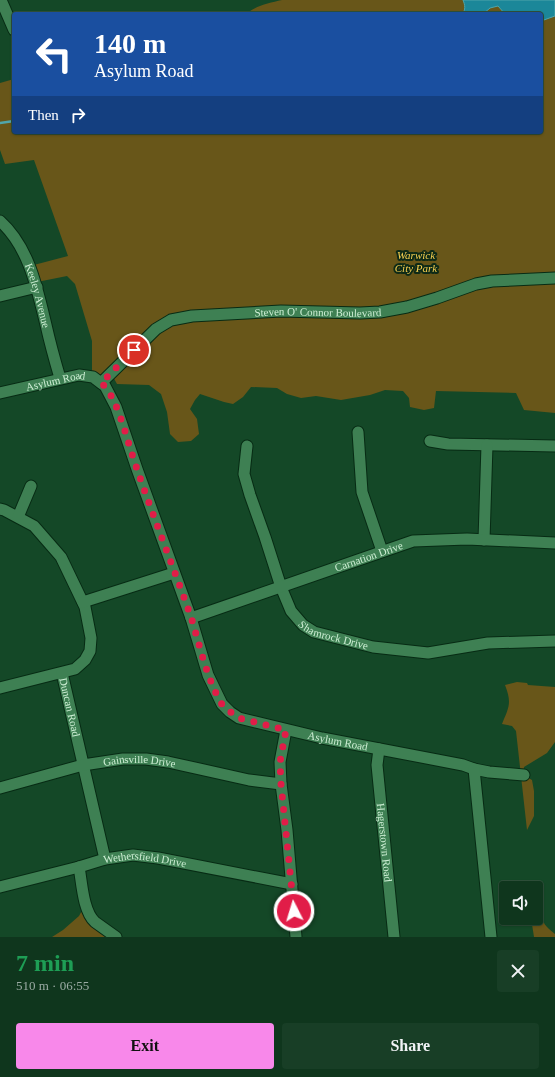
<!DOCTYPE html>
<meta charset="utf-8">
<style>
body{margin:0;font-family:Georgia,serif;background:#183e26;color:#f1f3f6;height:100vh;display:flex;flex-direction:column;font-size:15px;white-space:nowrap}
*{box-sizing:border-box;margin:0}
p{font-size:13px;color:#9baba4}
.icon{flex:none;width:22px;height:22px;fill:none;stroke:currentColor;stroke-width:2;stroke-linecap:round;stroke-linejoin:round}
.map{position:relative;height:937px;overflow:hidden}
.drawer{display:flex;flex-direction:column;background:#0f361d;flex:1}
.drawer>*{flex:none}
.guide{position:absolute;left:12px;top:12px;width:531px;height:122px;border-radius:4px;box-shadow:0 1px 3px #0004,0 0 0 1px #2f503b;background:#1a4fa0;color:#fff;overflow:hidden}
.tools{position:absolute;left:499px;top:881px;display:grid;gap:8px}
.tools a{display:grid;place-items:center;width:44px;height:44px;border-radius:4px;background:#0f361d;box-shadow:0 1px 3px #0004,0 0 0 1px #2f503b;font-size:20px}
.pin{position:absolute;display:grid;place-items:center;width:34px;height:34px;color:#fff;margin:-17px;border:2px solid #fff;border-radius:50%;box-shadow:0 1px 4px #0007}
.me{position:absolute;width:44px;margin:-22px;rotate:355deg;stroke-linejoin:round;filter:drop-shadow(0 0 3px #0008)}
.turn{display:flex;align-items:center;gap:14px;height:84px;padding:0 16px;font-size:18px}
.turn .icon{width:52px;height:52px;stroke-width:2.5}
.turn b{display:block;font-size:28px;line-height:34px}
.then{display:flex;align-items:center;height:38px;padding:0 16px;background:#0003;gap:8px;font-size:15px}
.round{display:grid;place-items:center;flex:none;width:42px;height:42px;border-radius:4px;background:#183e26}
.headline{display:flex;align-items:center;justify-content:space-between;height:68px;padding:0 16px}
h1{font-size:24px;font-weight:600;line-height:30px;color:#1e9e55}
.button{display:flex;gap:8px;margin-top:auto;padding:8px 16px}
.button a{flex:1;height:46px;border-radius:4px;background:#f888ea;color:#111;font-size:16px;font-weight:600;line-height:46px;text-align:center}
.button a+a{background:#183e26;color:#f1f3f6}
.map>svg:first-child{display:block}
</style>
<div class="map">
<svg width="555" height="937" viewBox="0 0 555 937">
<rect width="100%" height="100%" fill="#144827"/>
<path fill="#685619" d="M282,0H463C465,5 466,10 462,14H246C257,5 269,3 282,0Z
M498,6L505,14H483L490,8Z
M555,16V413L524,410L516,393L436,391L434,408L424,410L410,407L409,398L403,391L385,390L370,395L341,400L316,396L301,398L287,394L277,388L251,387L243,397L233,404L224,402L200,394L195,400L190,409L197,419L199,434L191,441L178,442L170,434L167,412L161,394L149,385L117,384L111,373L102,382L92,376V341L75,284L67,276L37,282L30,266L68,256L34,160L5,164L0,150V83L14,79V132H541V21Z
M517,682L527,683L528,685L555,687V742L547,753L524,767L523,775L532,780L534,791V816L527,830L516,731L512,726L502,724C509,707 512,703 505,685Z
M537,882L539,883C540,891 543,899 543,906C543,923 541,923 555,934V937H534L531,918H536V888H533V884Z
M85,905L95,922L117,937H52L63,930L79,916Z"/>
<path fill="#1b8799" stroke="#50a6ab" d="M463,0H555V16L541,21V14H505L498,6L490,8L483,14H462C466,10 465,5 463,0Z"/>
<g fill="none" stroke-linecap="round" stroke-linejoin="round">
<path stroke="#50a6ab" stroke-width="2.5" d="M0,123L14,121"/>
<g stroke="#072b14" stroke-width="13">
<g id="minor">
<path d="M1,0L14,30"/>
<path id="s1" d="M0,221C29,247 37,288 46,325C50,343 55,361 60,378"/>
<path d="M0,296L37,287"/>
<path id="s2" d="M101,383L156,329L171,320L192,316L281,311L360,313L380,312L407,307L437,298L476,284L492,281L555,278"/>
<path id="s3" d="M0,393L79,375L93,377L105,386L116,407L137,469L191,618L208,675L222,704L230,712L239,718L322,738L463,765L474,769L489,772L524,775"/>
<path d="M358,432L362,492L382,551"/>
<path d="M430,441L448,444L555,446"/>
<path id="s4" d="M247,446L244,474L250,495L265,537L281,587L291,611L303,625L314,632L373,647L428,653L488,643L555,641"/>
<path d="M0,509L4,510L34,526L61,557L85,607L91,638L90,651L85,660L75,669L0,688"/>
<path d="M18,517L31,486"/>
<path d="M484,540L487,445"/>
<path d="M83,602L174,573"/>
<path id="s5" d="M191,618L413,541L467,539L555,543"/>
<path id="s6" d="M62,673L105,859"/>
<path d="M286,730L280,762L281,784L287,830L296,937"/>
<path id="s7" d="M379,749L377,765L394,937"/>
<path d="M474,769L491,937"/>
<path id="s8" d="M0,788L83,765L123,759H146L168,762L249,780L281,784"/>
<path d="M79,867C82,883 83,911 95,922C102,927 109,932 116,937"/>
<path id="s9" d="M0,887L79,867L105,859L133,855L158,858L292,884"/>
</g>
</g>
<use href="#minor" stroke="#3e8053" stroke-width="11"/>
</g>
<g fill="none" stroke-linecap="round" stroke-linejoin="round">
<path stroke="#e11d48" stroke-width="7" stroke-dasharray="0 12.6" d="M134,350L101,383C116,394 126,436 132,454C150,509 172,563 191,617C200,646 206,676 221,703C226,710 233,713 239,718L286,730L280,762L281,784L294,911"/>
</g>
<g text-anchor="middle" stroke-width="4" stroke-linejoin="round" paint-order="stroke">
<g font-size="11" font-style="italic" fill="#f7d051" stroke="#0e2a17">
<text x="416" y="259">Warwick<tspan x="416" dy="13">City Park</tspan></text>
</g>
<g font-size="11" fill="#cdeed4" stroke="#0e2a17">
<text dy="4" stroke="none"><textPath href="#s1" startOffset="85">Keeley Avenue</textPath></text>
<text dy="4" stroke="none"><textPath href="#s2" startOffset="242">Steven O' Connor Boulevard</textPath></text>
<text dy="4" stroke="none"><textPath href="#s3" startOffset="57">Asylum Road</textPath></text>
<text dy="4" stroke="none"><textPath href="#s5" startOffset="188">Carnation Drive</textPath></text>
<text dy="4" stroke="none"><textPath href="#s4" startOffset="224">Shamrock Drive</textPath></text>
<text dy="4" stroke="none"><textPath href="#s6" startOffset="35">Duncan Road</textPath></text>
<text dy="4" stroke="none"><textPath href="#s3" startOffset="573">Asylum Road</textPath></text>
<text dy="4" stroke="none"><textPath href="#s8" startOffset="143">Gainsville Drive</textPath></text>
<text dy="4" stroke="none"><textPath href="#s7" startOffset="94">Hagerstown Road</textPath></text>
<text dy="4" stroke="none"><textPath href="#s9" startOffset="149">Wethersfield Drive</textPath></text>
</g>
</g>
</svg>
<div class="tools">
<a><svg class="icon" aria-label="sound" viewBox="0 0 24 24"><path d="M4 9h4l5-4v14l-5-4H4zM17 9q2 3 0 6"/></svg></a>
</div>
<div class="pin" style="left:134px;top:350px;background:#d93025"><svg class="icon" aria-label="arrive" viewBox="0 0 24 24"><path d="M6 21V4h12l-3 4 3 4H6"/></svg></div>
<svg class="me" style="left:294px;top:911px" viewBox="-20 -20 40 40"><circle r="17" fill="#e11d48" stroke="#fff" stroke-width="3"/><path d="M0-11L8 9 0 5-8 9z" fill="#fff"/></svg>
<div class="guide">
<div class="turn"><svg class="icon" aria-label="left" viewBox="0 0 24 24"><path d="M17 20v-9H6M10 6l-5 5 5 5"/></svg><div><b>140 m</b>Asylum Road</div></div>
<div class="then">Then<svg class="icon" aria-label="right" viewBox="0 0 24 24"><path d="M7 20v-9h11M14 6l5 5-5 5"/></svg></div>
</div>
</div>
<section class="drawer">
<div class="headline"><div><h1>7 min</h1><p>510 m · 06:55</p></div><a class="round"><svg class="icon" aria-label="close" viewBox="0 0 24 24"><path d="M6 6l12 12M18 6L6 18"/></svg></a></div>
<div class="button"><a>Exit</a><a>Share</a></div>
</section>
